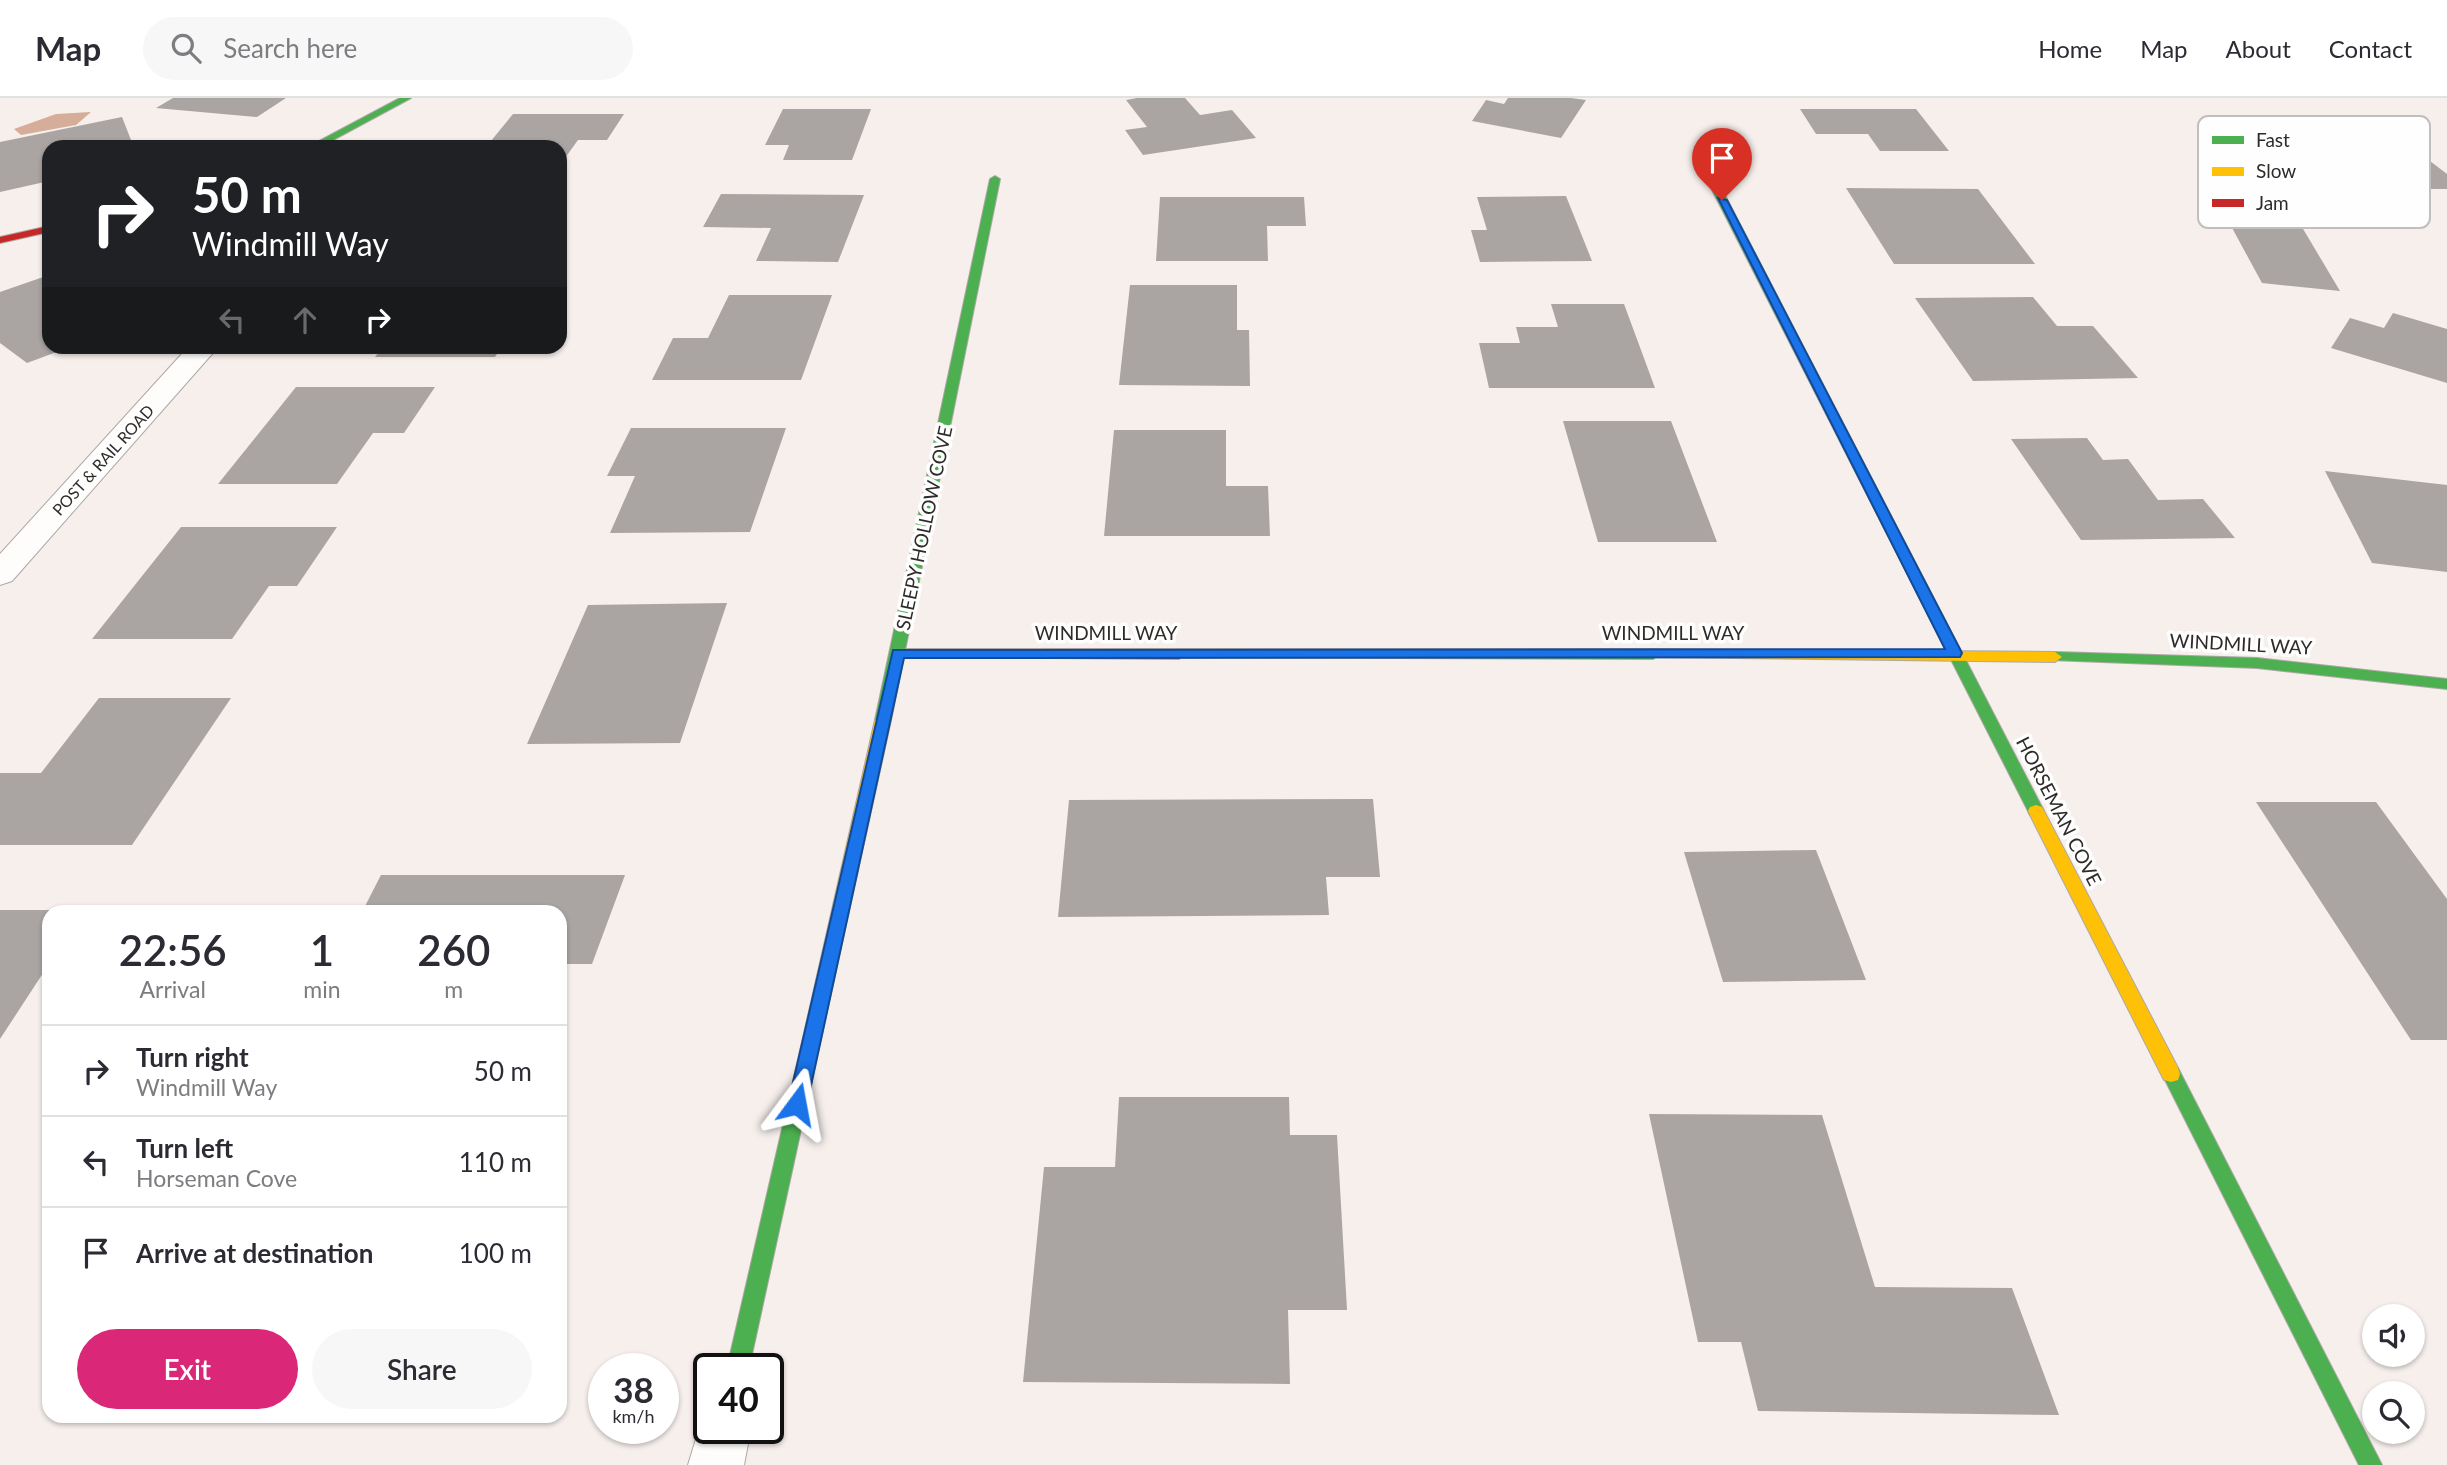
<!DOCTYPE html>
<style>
body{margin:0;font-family:Lato,sans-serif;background:#f7f7f7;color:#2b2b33;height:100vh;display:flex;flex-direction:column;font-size:26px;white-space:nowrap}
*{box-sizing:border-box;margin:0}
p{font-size:23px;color:#7c7c81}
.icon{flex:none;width:38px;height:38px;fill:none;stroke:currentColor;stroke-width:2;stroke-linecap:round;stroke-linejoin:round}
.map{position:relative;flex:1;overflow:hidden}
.drawer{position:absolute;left:42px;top:807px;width:525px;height:518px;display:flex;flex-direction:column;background:#fff;border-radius:21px;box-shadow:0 2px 5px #0004}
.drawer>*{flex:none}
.guide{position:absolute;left:42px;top:42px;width:525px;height:214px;border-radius:21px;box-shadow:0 2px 5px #0004;background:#202124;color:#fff;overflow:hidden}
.buttons{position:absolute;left:2362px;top:1206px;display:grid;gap:14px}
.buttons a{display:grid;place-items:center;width:63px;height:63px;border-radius:50%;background:#fff;box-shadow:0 2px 5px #0004;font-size:35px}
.speed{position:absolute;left:588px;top:1255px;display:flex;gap:14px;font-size:35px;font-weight:700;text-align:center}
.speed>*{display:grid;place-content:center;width:91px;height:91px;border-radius:50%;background:#fff;box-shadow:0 2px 5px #0004;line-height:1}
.speed small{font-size:18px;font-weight:400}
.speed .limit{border:4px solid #111;border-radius:10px;background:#fff;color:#111}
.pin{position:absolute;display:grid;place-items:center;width:60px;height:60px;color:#fff;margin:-72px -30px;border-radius:50% 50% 50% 0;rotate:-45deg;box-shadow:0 0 7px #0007}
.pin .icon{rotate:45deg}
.me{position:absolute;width:77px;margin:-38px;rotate:13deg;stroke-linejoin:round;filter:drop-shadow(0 0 5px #0008)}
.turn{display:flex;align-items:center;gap:24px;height:147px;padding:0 35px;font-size:32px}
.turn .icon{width:91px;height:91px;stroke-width:2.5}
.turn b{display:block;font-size:49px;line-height:60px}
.lanes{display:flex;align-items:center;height:66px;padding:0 35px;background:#0003;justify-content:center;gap:35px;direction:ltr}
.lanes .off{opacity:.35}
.eta{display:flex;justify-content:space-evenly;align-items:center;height:119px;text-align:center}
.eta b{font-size:42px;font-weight:600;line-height:49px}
.button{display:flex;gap:14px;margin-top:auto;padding:14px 35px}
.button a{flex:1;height:80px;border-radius:42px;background:#db2777;color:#fff;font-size:28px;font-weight:600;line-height:80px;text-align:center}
.button a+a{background:#f7f7f7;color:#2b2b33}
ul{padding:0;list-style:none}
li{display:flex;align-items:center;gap:21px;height:91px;padding:0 35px;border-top:2px solid #e1e1e2}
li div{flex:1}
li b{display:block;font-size:26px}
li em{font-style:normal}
header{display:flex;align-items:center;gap:42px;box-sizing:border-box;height:98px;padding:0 35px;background:#fff;border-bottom:2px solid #e1e1e2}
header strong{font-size:33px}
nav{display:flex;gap:38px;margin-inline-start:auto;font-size:24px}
.search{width:490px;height:63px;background:#f7f7f7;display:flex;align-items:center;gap:18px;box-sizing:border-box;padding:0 24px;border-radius:38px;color:#7c7c81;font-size:26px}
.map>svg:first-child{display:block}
</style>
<header>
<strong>Map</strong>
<div class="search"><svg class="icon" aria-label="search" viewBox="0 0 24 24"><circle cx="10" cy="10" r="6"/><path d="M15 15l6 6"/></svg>Search here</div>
<nav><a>Home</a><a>Map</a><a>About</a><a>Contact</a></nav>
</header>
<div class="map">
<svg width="2447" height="1367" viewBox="0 0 2447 1367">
<rect width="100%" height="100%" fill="#f6efec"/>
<path fill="#d5ad99" d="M91,14L76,27L21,37L14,31L56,16Z"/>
<path fill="#aaa5a2" d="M173,0H286L257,19L156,10Z
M1137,0H1185L1200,17L1232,12L1256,40L1143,57L1125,32L1147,29L1126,2Z
M1508,0H1571L1586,2L1561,40L1472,23L1486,2L1504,6Z
M783,11H871L852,62H783L789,47H765Z
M1800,11H1916L1949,53H1880L1868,36H1816Z
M513,16H624L607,42H578L560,67V49H486Z
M122,19L131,42L96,49H49V83L0,94V44Z
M2267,47H2409L2447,76V91H2317Z
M1846,90L1978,91L2035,166H1894Z
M2212,93L2284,99L2340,193L2262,185Z
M721,96L864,97L838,164L756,163L771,130L703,129Z
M1566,98L1592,163L1480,164L1471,132H1487L1477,99Z
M1160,99H1304L1306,128H1267L1268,163H1156Z
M49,177V248L70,249L27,265L0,245V194Z
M1130,187H1237V232H1249L1250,288L1119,287Z
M729,197H832L801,282H652L673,240H708Z
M2033,199L2057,228H2093L2138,280L1973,283L1915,200Z
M1551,206H1624L1655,290H1489L1479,245H1520L1516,229H1558Z
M2393,215L2447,231V285L2331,250L2350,220L2384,230Z
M384,248H502L495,259H375Z
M296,289H435L404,335H373L337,386H218Z
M1563,323H1671L1717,444H1598Z
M631,330H786L750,434L610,435L635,378H607Z
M1114,332H1226V388H1268L1270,438H1104Z
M2087,340L2103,362L2128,361L2158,402L2203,401L2235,440L2081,442L2011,341Z
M2325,373L2447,387V474L2372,465Z
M181,429H337L297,488H269L232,541H92Z
M727,505L680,645L527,646L588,507Z
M99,600H231L132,747H0V675H41Z
M1373,701L1380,779H1326L1329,817L1058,819L1069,702Z
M2256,704H2376L2447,801V942H2411Z
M1816,752L1866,882L1723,884L1684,754Z
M381,777H625L592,866H560V814H362Z
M0,812H49V866L0,941Z
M1119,999H1289L1290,1037H1337L1347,1212H1288L1290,1286L1023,1284L1044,1069H1115Z
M1649,1016L1822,1017L1875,1189L2012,1190L2059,1317L1758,1313L1741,1244H1698Z"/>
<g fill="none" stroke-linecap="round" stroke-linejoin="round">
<g stroke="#ada8a6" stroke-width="2">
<path id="street" d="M189,248H219L12,483L0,487V456Z
M709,1309V1330H751L744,1367H688L705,1311Z"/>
</g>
<g stroke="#ada8a6" stroke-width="2">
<path id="fast" d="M400,0H411L320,49H308Z
M1710,75L1715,78L2044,713L2042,717H2030L2028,713L1705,78Z
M995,78L1000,81L891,622L883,627L875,622L990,81Z
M1179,551H1653L1660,556L1653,561L1174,559L1172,556Z
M2055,554L2257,560L2447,581V591L2257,570L2050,562L2048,559Z
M812,932L818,934L821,940L749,1270H727L803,940L806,934Z
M2171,968L2178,970L2382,1367H2359L2162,976L2164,970Z"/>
</g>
<g stroke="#ada8a6" stroke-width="2">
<path id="slow" d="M1653,551L2055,554L2062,559L2055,564L1648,559L1646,556Z
M883,617L891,622L821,940L818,946L812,948L806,946L803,940L875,622Z
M2036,707L2042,709L2044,713L2178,970L2180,976L2178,982L2171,984L2164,982L2028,713L2030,709Z"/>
</g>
<g stroke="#ada8a6" stroke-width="2">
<path id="jam" d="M49,128V134L0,145V139Z
M898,551H1179L1186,556L1179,561L893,559L891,556Z"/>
</g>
<use href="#street" fill="#fefdfc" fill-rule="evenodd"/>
<use href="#fast" fill="#4caf50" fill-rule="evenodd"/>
<use href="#slow" fill="#ffc107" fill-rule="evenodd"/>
<use href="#jam" fill="#c62828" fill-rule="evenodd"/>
</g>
<path fill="#1a73e8" stroke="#114b97" stroke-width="2" d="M1718,100L1727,102L1962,555L1960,559L904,560L807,1006L804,1012L797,1014L790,1012L788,1006L893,552L1945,551Z"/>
<g text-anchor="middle" stroke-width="7" stroke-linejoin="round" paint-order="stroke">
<g font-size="16" fill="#2f2b29" stroke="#fefefe">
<text transform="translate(103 362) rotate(-48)" y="6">POST &amp; RAIL ROAD</text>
</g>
<g font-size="19" fill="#2f2b29" stroke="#fefefe">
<text transform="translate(924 430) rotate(-78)" y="7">SLEEPY HOLLOW COVE</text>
<text x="1106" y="542">WINDMILL WAY</text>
<text x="1673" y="542">WINDMILL WAY</text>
<text transform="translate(2241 546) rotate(3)" y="7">WINDMILL WAY</text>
<text transform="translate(2059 713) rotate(63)" y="7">HORSEMAN COVE</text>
</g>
</g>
<rect x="2198" y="18" width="232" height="112" rx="10" fill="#fefefe" stroke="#c0bfbe" stroke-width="2"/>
<rect x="2212" y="38" width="32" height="8" fill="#4caf50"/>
<rect x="2212" y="69" width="32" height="9" fill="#ffc107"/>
<rect x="2212" y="101" width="32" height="8" fill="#c62828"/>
<g font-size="19" fill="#2f2b29">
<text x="2256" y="49">Fast</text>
<text x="2256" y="80">Slow</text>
<text x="2256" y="112">Jam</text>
</g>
</svg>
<div class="buttons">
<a><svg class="icon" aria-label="sound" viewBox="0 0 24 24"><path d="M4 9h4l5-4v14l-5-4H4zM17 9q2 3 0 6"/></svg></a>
<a><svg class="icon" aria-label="search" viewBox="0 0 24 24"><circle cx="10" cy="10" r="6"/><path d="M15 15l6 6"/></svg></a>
</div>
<div class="speed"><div>38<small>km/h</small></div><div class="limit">40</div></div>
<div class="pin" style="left:1722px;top:102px;background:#d93025"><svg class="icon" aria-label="arrive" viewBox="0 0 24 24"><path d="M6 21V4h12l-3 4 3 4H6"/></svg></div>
<svg class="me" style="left:797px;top:1006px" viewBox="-20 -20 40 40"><path d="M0-17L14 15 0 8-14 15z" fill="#1a73e8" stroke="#fff" stroke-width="4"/></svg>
<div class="guide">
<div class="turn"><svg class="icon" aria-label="right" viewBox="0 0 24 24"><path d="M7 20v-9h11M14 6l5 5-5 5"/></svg><div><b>50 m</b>Windmill Way</div></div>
<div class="lanes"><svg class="icon off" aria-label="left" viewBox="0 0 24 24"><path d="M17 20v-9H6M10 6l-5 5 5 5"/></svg><svg class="icon off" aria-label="ahead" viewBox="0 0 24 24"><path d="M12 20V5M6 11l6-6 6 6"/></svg><svg class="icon" aria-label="right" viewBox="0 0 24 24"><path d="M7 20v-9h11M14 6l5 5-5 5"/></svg></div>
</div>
<section class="drawer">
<div class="eta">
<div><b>22:56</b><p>Arrival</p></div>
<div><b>1</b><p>min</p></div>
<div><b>260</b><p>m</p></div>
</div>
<ul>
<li><svg class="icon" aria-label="right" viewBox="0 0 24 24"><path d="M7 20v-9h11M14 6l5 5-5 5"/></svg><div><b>Turn right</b><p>Windmill Way</p></div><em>50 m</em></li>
<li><svg class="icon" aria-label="left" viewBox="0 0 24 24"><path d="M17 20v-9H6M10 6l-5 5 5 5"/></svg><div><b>Turn left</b><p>Horseman Cove</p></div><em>110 m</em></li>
<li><svg class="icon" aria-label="arrive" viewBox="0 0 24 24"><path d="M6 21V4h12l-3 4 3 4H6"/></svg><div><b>Arrive at destination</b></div><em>100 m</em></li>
</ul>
<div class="button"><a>Exit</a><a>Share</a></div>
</section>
</div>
